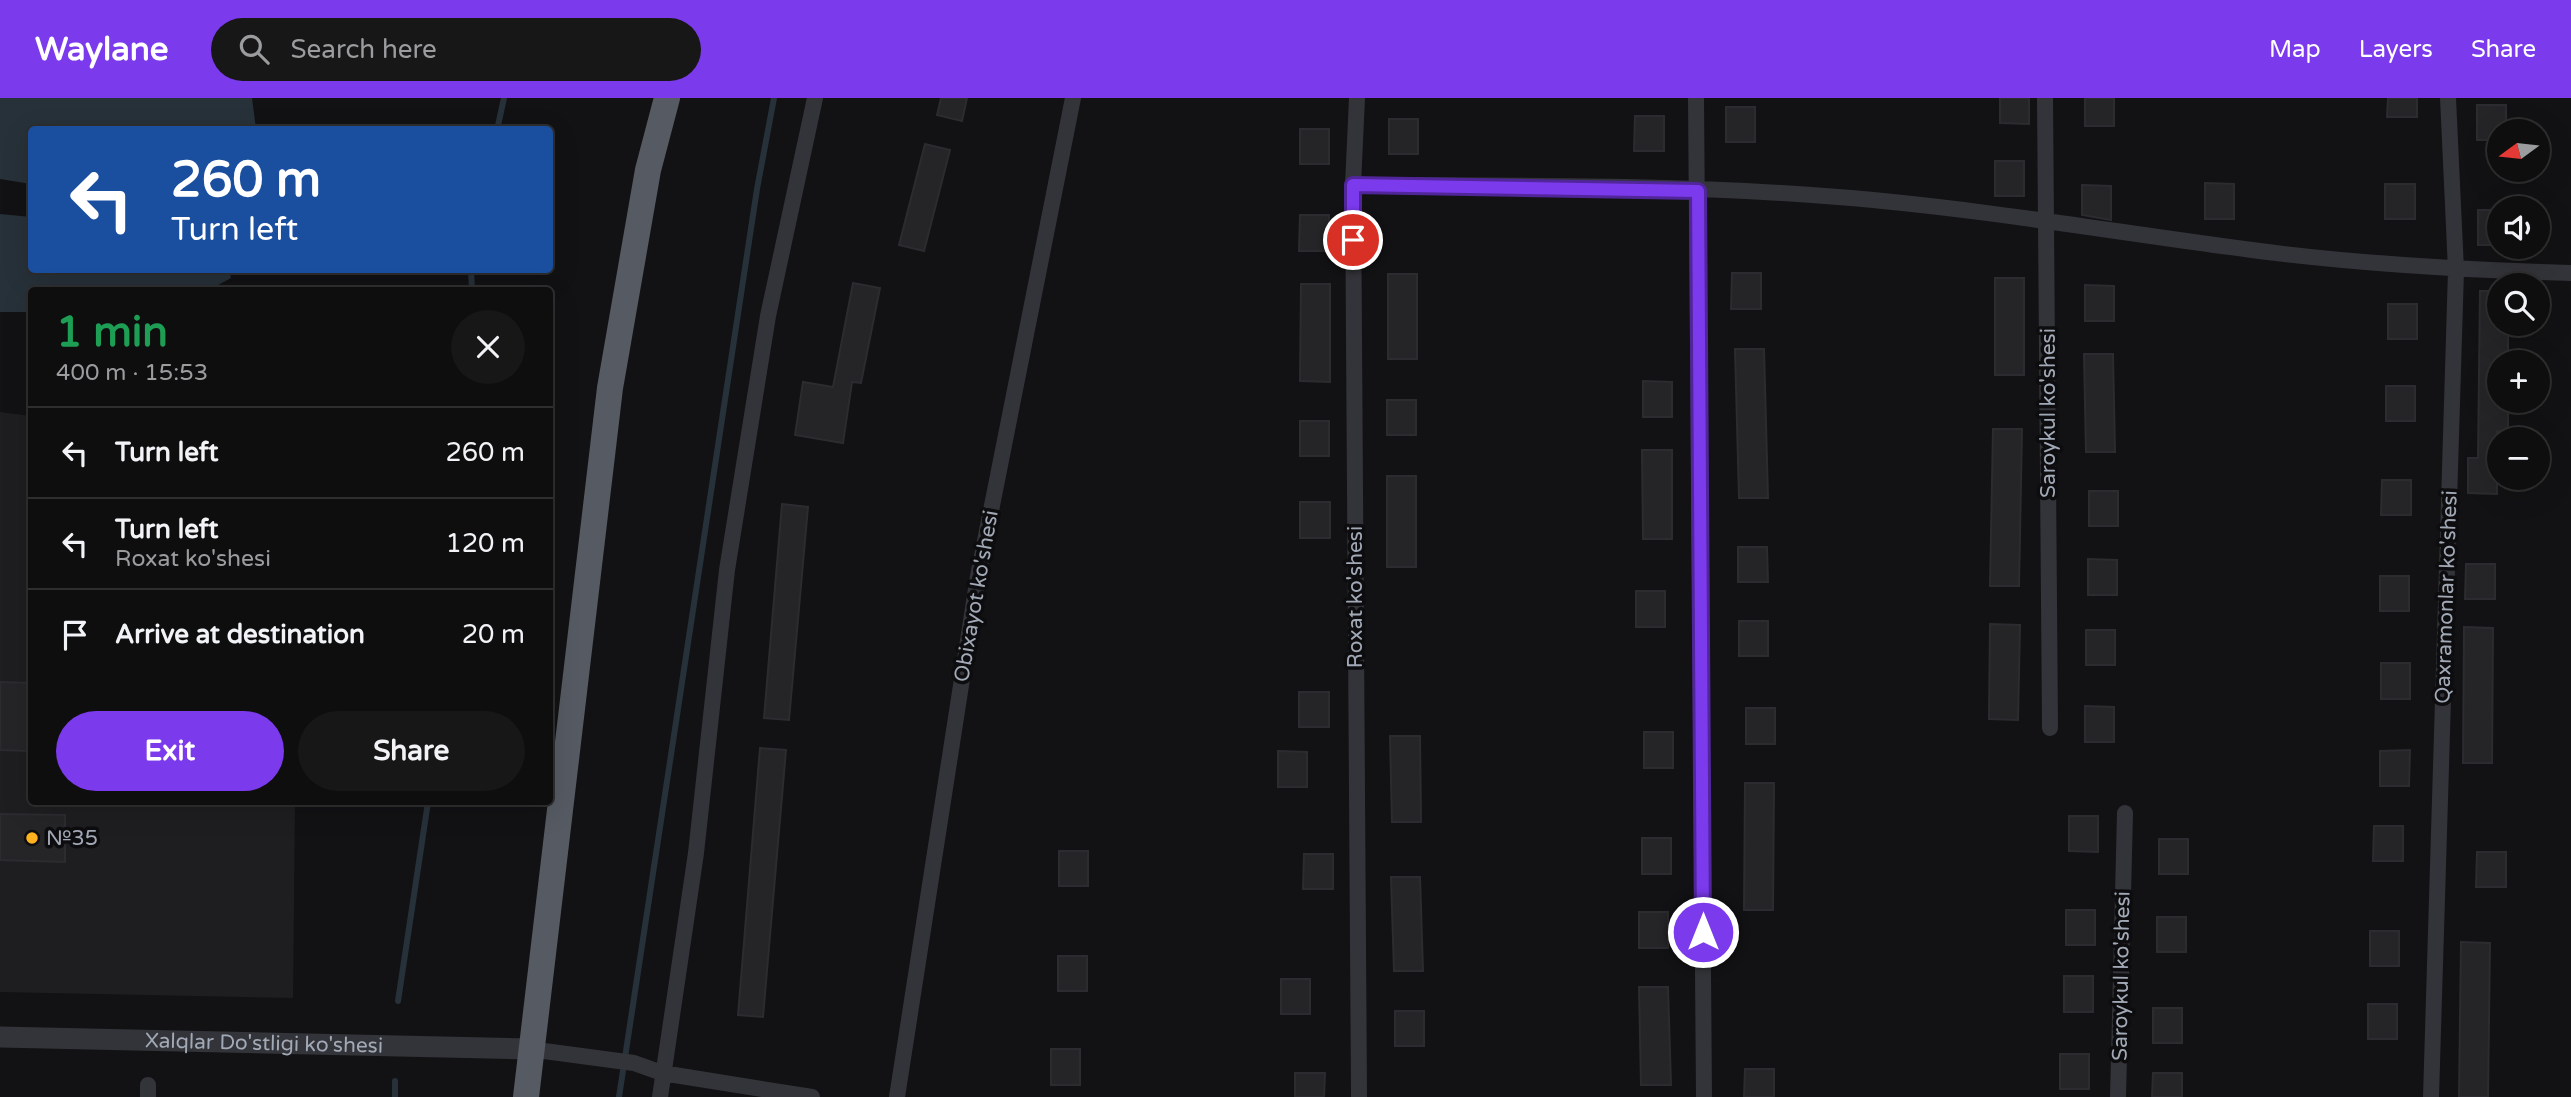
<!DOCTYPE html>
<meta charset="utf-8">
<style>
body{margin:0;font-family:"Varela Round",sans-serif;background:#171718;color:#f1f3f6;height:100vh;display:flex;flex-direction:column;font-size:26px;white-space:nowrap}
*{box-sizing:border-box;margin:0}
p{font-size:23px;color:#9b9c9e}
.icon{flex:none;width:38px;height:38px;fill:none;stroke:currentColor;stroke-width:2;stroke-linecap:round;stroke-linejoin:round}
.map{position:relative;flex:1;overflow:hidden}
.sheet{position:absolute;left:28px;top:189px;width:525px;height:518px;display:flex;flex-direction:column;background:#0e0e0f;border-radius:7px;box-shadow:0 7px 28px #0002,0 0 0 2px #2e2e2f}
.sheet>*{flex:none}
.top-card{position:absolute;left:28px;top:28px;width:525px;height:147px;border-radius:7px;box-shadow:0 7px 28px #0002,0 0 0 2px #2e2e2f;background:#1a4fa0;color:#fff;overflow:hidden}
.needle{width:46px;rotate:255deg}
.fabs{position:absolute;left:2487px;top:21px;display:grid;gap:14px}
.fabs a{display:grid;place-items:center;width:63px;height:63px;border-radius:50%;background:#0e0e0f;box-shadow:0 7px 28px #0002,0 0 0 2px #2e2e2f;font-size:35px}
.pin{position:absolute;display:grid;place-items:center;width:60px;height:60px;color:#fff;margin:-30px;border:4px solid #fff;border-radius:50%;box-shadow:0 2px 7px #0007}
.me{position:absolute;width:77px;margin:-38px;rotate:0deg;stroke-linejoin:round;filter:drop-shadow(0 0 5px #0008)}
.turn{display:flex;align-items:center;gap:24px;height:147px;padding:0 28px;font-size:32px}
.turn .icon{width:91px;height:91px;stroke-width:2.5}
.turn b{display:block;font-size:49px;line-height:60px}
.round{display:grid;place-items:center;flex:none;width:74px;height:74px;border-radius:37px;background:#171718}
.head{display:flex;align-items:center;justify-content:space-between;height:119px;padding:0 28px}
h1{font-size:42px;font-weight:700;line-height:52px;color:#1e9e55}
.action{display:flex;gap:14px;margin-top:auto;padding:14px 28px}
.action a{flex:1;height:80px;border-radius:42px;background:#7c3aed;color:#fff;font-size:28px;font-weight:700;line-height:80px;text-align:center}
.action a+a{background:#171718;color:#f1f3f6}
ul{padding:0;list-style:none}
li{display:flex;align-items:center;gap:21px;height:91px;padding:0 28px;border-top:2px solid #2e2e2f}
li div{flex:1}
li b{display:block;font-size:26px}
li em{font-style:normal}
header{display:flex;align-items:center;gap:42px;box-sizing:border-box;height:98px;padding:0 35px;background:#7c3aed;color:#fff}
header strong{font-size:33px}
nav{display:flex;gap:38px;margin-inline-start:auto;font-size:24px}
.search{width:490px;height:63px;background:#171718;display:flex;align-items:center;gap:18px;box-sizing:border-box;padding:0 24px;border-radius:38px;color:#9b9c9e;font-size:26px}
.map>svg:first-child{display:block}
</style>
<header>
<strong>Waylane</strong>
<div class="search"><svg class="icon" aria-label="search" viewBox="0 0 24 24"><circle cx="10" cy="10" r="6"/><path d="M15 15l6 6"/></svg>Search here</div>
<nav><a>Map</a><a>Layers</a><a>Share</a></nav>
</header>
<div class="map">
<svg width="2571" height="999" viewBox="0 0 2571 999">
<rect width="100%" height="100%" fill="#121214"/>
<path fill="#1e1e21" d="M0,314L31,318L32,704H295L293,900L0,894Z"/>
<path fill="#273139" d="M0,0H252L256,31L32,32L31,86L0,81Z
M0,116L31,119L32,172H229L231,180L209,192L183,187L178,192H32L31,214H0Z"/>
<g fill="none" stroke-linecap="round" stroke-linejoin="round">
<path stroke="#273139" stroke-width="6" d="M497,32L504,0
M471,172L472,192
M398,903L428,704
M395,983V999
M619,999L757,91L774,0"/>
</g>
<path fill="#252528" stroke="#2c2c30" stroke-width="2" d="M941,0H967L962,23L937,17Z
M2000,0H2029V26L2000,25Z
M2085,0H2114V28H2085Z
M2388,0H2417V19H2387Z
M2477,7H2506V33H2499V42H2477Z
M1726,9H1755V44H1726Z
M1635,18H1664V53H1634Z
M1389,21H1418V56H1389Z
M1300,31H1329V66H1300Z
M925,46L950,52L924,153L899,147Z
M1995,63H2024V98H1995Z
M2205,85L2234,86V121H2205Z
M2385,86H2415V121H2385Z
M2082,87L2111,88V122L2082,117Z
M2478,112H2499V147H2478Z
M1300,117H1329V153H1299Z
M1732,175H1761V211H1731Z
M1388,176H1417V261H1388Z
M1995,180H2024V277H1995Z
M853,185L880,190L861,285L852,284L843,345L795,337L803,284L833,289Z
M1301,186H1330V284L1300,283Z
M2085,187L2114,188V223H2085Z
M2480,193H2499V226H2508V264H2499V303H2508V333H2497V396L2468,395V360H2478Z
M2388,206H2417V241H2388Z
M1735,251H1764L1768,400H1739Z
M2084,256H2113L2115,354H2086Z
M1643,283L1672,284V319H1643Z
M2386,288H2415V323H2386Z
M1387,302H1416V337H1387Z
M1300,323H1329V358H1300Z
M1993,331H2022L2019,488H1990Z
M1642,352H1672V441H1643Z
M1387,378H1416V469H1387Z
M2382,382H2411V417H2381Z
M2089,393H2118V428H2089Z
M1300,404H1330V440H1300Z
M782,406L808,409L789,622L764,620Z
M1738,449H1767L1768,484H1738Z
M2088,461L2117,462V497H2088Z
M2466,466H2495V501H2465Z
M2380,478H2409V513H2380Z
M1636,493H1665V529H1636Z
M1739,523H1768V558H1739Z
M1990,526L2020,527L2018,622L1989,621Z
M2464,529L2493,530L2492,665H2463Z
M2086,532H2115V567H2086Z
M2381,565H2410V601H2381Z
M0,584L30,585L28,653L0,652Z
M1299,594H1329V629H1299Z
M2085,608L2114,609V644H2085Z
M1746,610H1775V646H1746Z
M1644,634H1673V670H1644Z
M1390,638H1420L1421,724H1392Z
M760,650L786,652L763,919L738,917Z
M2410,652L2409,688H2380V653Z
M1278,653L1307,654V689H1278Z
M1745,685H1774L1773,812H1744Z
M0,716L65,717V764L0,762Z
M2069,718H2098V754L2069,753Z
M2374,728H2403V763H2373Z
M1642,740H1671V776H1642Z
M2159,741H2188V776H2159Z
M1059,753H1088V788H1059Z
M2477,754H2506V789H2476Z
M1304,756H1333V791H1303Z
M1391,779H1420L1423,873H1394Z
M2066,812H2095V847H2066Z
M1639,814H1668V850H1639Z
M2157,819H2186V854H2157Z
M2370,833H2399V868H2370Z
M2461,844L2490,845L2488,999H2459Z
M1058,858H1087V893H1058Z
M2064,878H2093V914H2064Z
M1281,881H1310V916H1281Z
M1639,889H1668L1671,987H1641Z
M2368,906H2397V941H2368Z
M2153,910H2182V945H2153Z
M1395,913H1424V948H1395Z
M1051,951H1080V987H1051Z
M2060,956H2089V991H2060Z
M1745,971H1774V999H1744Z
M1295,975H1325L1324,999H1295Z
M2153,975H2182V999H2152Z"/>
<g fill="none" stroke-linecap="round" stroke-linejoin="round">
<path stroke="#333439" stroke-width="16" d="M1357,0L1353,87L1359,999
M1696,0L1704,999
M2045,0L2050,630
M1353,87C1514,88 1677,86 1838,99C1977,110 2114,134 2252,152C2358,166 2465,172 2571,175
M529,951L634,965L662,975L812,999
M148,999V987
M660,999L696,755L727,472L768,218L815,0
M897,999L978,478L1073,0
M2118,999L2125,715
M2431,999L2456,172L2448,0"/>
<path stroke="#333439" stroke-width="21" id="s1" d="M0,939L529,951"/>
<path stroke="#565a62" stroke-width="26" d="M526,999L610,290L648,72L667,0"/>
</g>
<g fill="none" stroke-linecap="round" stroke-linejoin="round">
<g stroke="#51269a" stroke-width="18">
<path id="route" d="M1353,142V87L1698,93L1703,834"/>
</g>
<use href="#route" stroke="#7c3aed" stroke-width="12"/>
</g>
<circle fill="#ffb11f" stroke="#0d0d0f" stroke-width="2.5" cx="32" cy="740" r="7"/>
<g text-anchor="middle" stroke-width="7" stroke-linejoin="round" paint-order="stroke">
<g font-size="21" fill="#a2a9b6" stroke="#0d0d0f">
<text transform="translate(2048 315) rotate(-90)" y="7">Saroykul ko'shesi</text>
<text transform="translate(976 498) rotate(-80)" y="7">Obixayot ko'shesi</text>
<text transform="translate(1355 499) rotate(-90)" y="7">Roxat ko'shesi</text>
<text transform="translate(2446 499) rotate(-88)" y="7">Qaxramonlar ko'shesi</text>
<text transform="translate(2121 878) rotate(-89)" y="7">Saroykul ko'shesi</text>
<text dy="7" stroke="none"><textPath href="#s1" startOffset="264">Xalqlar Do'stligi ko'shesi</textPath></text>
</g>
<g font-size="21" fill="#a2a9b6" stroke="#0d0d0f" text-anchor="start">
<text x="46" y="747">№35</text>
</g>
</g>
</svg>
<div class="fabs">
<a><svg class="needle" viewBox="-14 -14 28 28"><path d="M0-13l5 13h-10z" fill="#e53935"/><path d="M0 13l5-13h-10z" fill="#9b9c9e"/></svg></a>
<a><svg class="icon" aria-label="sound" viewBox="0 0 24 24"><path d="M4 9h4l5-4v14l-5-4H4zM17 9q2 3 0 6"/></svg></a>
<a><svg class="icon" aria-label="search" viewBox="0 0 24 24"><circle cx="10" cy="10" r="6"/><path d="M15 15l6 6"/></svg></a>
<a>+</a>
<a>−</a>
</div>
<div class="pin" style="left:1353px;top:142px;background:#d93025"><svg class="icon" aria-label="arrive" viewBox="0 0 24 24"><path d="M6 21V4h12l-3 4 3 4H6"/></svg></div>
<svg class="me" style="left:1703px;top:834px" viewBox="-20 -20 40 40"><circle r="17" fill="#7c3aed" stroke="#fff" stroke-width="3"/><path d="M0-11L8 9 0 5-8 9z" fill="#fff"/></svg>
<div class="top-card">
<div class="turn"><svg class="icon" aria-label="left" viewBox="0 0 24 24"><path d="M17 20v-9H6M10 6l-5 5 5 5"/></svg><div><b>260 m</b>Turn left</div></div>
</div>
<section class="sheet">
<div class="head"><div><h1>1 min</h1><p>400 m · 15:53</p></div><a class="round"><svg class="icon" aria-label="close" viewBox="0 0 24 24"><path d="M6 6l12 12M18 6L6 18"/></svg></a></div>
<ul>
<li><svg class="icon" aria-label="left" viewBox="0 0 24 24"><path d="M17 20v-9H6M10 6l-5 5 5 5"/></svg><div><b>Turn left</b></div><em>260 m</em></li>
<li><svg class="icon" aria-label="left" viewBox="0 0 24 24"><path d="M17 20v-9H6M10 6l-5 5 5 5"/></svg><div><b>Turn left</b><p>Roxat ko'shesi</p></div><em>120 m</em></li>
<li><svg class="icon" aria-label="arrive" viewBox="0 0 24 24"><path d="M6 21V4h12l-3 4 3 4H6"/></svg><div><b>Arrive at destination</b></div><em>20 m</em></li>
</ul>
<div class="action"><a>Exit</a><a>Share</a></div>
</section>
</div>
